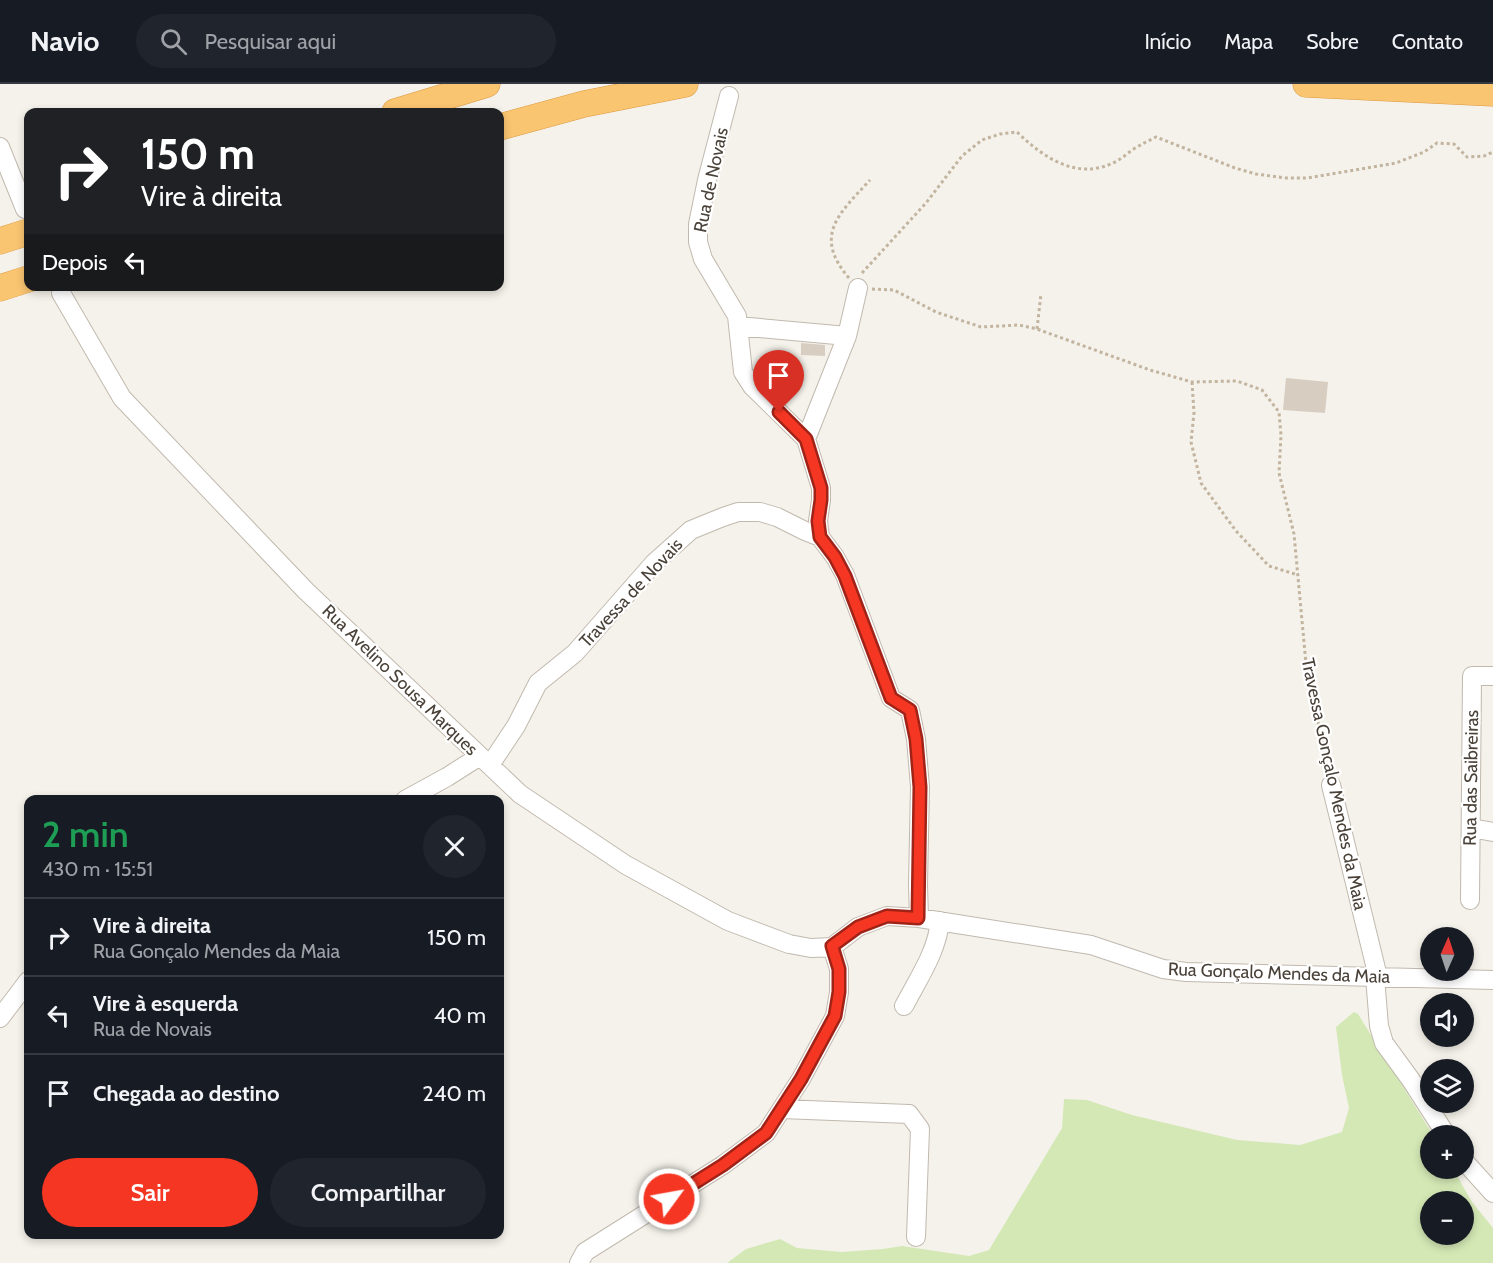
<!DOCTYPE html>
<html lang="pt">
<meta charset="utf-8">
<style>
body{margin:0;font-family:Cabin,sans-serif;background:#20242c;color:#f1f3f6;height:100vh;display:flex;flex-direction:column;font-size:22px;white-space:nowrap}
*{box-sizing:border-box;margin:0}
p{font-size:20px;color:#9ea1a6}
.icon{flex:none;width:33px;height:33px;fill:none;stroke:currentColor;stroke-width:2;stroke-linecap:round;stroke-linejoin:round}
.map{position:relative;flex:1;overflow:hidden}
.drawer{position:absolute;left:24px;top:711px;width:480px;height:444px;display:flex;flex-direction:column;background:#171b24;border-radius:12px;box-shadow:0 3px 9px #0003}
.drawer>*{flex:none}
.top-card{position:absolute;left:24px;top:24px;width:480px;height:183px;border-radius:12px;box-shadow:0 3px 9px #0003;background:#202124;color:#fff;overflow:hidden}
.needle{width:39px;rotate:3deg}
.tools{position:absolute;left:1420px;top:843px;display:grid;gap:12px}
.tools a{display:grid;place-items:center;width:54px;height:54px;border-radius:50%;background:#171b24;box-shadow:0 3px 9px #0003;font-size:30px}
.pin{position:absolute;display:grid;place-items:center;width:51px;height:51px;color:#fff;margin:-62px -26px;border-radius:50% 50% 50% 0;rotate:-45deg;box-shadow:0 0 6px #0007}
.pin .icon{rotate:45deg}
.me{position:absolute;width:66px;margin:-33px;rotate:58deg;stroke-linejoin:round;filter:drop-shadow(0 0 4px #0008)}
.turn{display:flex;align-items:center;gap:21px;height:126px;padding:0 18px;font-size:27px}
.turn .icon{width:78px;height:78px;stroke-width:2.5}
.turn b{display:block;font-size:42px;line-height:51px}
.then{display:flex;align-items:center;height:57px;padding:0 18px;background:#0003;gap:12px;font-size:22px}
.round{display:grid;place-items:center;flex:none;width:63px;height:63px;border-radius:32px;background:#20242c}
.headline{display:flex;align-items:center;justify-content:space-between;height:102px;padding:0 18px}
h1{font-size:36px;font-weight:600;line-height:45px;color:#1e9e55}
.action{display:flex;gap:12px;margin-top:auto;padding:12px 18px}
.action a{flex:1;height:69px;border-radius:36px;background:#f53623;color:#fff;font-size:24px;font-weight:600;line-height:69px;text-align:center}
.action a+a{background:#20242c;color:#f1f3f6}
ul{padding:0;list-style:none}
li{display:flex;align-items:center;gap:18px;height:78px;padding:0 18px;border-top:2px solid #363941}
li div{flex:1}
li b{display:block;font-size:22px}
li em{font-style:normal}
header{display:flex;align-items:center;gap:36px;box-sizing:border-box;height:84px;padding:0 30px;background:#171b24;border-bottom:2px solid #363941}
header strong{font-size:28px}
nav{display:flex;gap:33px;margin-inline-start:auto;font-size:21px}
.search{width:420px;height:54px;background:#20242c;display:flex;align-items:center;gap:15px;box-sizing:border-box;padding:0 21px;border-radius:33px;color:#9ea1a6;font-size:22px}
.map>svg:first-child{display:block}
</style>
<header>
<strong>Navio</strong>
<div class="search"><svg class="icon" aria-label="search" viewBox="0 0 24 24"><circle cx="10" cy="10" r="6"/><path d="M15 15l6 6"/></svg>Pesquisar aqui</div>
<nav><a>Início</a><a>Mapa</a><a>Sobre</a><a>Contato</a></nav>
</header>
<div class="map">
<svg width="1493" height="1179" viewBox="0 0 1493 1179">
<rect width="100%" height="100%" fill="#f5f2eb"/>
<path fill="#d4e8b5" fill-rule="evenodd" d="M1354,928L1358,930L1433,1051L1431,1052V1084L1453,1085L1472,1118L1493,1144V1179H727L746,1165L780,1155L797,1164L842,1168L883,1165L902,1162L969,1172L989,1166L1062,1044L1064,1015L1087,1016L1132,1031L1237,1056L1300,1061L1342,1048L1349,1024L1342,991L1336,943ZM1431,1118H1464V1150H1431Z"/>
<path fill="#d7cdc1" d="M801,259L825,261V272L801,271Z
M1286,294L1328,298L1325,329L1283,326Z"/>
<g fill="none" stroke-linecap="round" stroke-linejoin="round">
<g stroke="#c1b9ae" stroke-width="20">
<path id="minor" d="M729,12L707,96L698,140V158L703,175L737,232L743,288L752,302L806,355L821,404V416L818,437L820,453L835,473L845,491L891,614L910,626L916,655L920,703L918,801L919,834
M0,63L25,125
M61,209L122,314L306,507L520,710L626,781L728,837L789,860L811,864L832,863
M738,242L847,252
M806,355L847,252L858,204
M490,681L516,642L538,599L575,569L654,479L691,446L723,433L738,428H760L777,433L805,447L820,453
M1331,701L1378,893
M405,716L447,693L480,672
M1471,744L1493,748
M1470,816L1472,592H1493
M832,863L858,843L887,832L919,834L1091,861L1163,885L1186,888L1493,896
M1375,893L1379,942L1384,959L1411,996L1447,1052
M904,922C918,895 937,868 940,837
M0,934L28,897
M782,1025L909,1030L920,1045L916,1153
M1464,1077L1493,1109
M579,1179L585,1168L723,1081L766,1049L801,995L835,932L839,908V885L832,863"/>
</g>
<g stroke="#db9940" stroke-width="27">
<path id="highway" d="M1306,0L1493,9
M395,28L487,0
M500,43L584,20L685,0
M0,157L28,148
M0,204L28,195"/>
</g>
<path stroke="#c2b49f" stroke-width="3" stroke-dasharray="3 3" stroke-linecap="butt" d="M862,189L926,119L962,72L982,56L1000,50L1017,48C1044,74 1078,98 1117,77C1122,74 1127,70 1132,66C1140,61 1148,57 1156,53L1235,84L1256,90L1286,94H1308L1396,79L1424,68L1437,59L1454,60L1467,73L1484,72L1493,68
M849,194C812,151 840,129 870,96
M872,205L894,206L936,228L981,243L1019,241L1037,245L1150,286L1192,298L1237,297L1262,306L1279,328L1281,351L1279,389L1294,450L1306,580L1328,687
M1037,245L1041,210
M1192,298L1194,329L1191,358L1201,399L1236,447L1269,482L1298,491"/>
<use href="#minor" stroke="#fff" stroke-width="18"/>
<use href="#highway" stroke="#fac571" stroke-width="26"/>
</g>
<g fill="none" stroke-linecap="round" stroke-linejoin="round">
<g stroke="#9f2317" stroke-width="15">
<path id="route" d="M669,1115L723,1081L766,1049L801,995L835,932L839,908V885L832,862L858,843L887,832L918,834L920,703L916,655L910,626L891,614L845,492L835,473L820,453L818,437L821,416V404L806,355L779,328"/>
</g>
<use href="#route" stroke="#f53623" stroke-width="10"/>
</g>
<g text-anchor="middle" stroke-width="4.5" stroke-linejoin="round" paint-order="stroke">
<g font-size="18" fill="#4a4239" stroke="#fff">
<text transform="translate(711 96) rotate(-78)" y="6">Rua de Novais</text>
<text transform="translate(631 509) rotate(-47)" y="6">Travessa de Novais</text>
<text transform="translate(400 596) rotate(44)" y="6">Rua Avelino Sousa Marques</text>
<text transform="translate(1471 694) rotate(-89)" y="6">Rua das Saibreiras</text>
<text transform="translate(1334 700) rotate(78)" y="6">Travessa Gonçalo Mendes da Maia</text>
<text transform="translate(1279 889) rotate(2)" y="6">Rua Gonçalo Mendes da Maia</text>
</g>
</g>
</svg>
<div class="tools">
<a><svg class="needle" viewBox="-14 -14 28 28"><path d="M0-13l5 13h-10z" fill="#e53935"/><path d="M0 13l5-13h-10z" fill="#9ea1a6"/></svg></a>
<a><svg class="icon" aria-label="sound" viewBox="0 0 24 24"><path d="M4 9h4l5-4v14l-5-4H4zM17 9q2 3 0 6"/></svg></a>
<a><svg class="icon" aria-label="layers" viewBox="0 0 24 24"><path d="M12 4l9 5-9 5-9-5zM3 14l9 5 9-5"/></svg></a>
<a>+</a>
<a>−</a>
</div>
<div class="pin" style="left:779px;top:328px;background:#d93025"><svg class="icon" aria-label="arrive" viewBox="0 0 24 24"><path d="M6 21V4h12l-3 4 3 4H6"/></svg></div>
<svg class="me" style="left:669px;top:1115px" viewBox="-20 -20 40 40"><circle r="17" fill="#f53623" stroke="#fff" stroke-width="3"/><path d="M0-11L8 9 0 5-8 9z" fill="#fff"/></svg>
<div class="top-card">
<div class="turn"><svg class="icon" aria-label="right" viewBox="0 0 24 24"><path d="M7 20v-9h11M14 6l5 5-5 5"/></svg><div><b>150 m</b>Vire à direita</div></div>
<div class="then">Depois<svg class="icon" aria-label="left" viewBox="0 0 24 24"><path d="M17 20v-9H6M10 6l-5 5 5 5"/></svg></div>
</div>
<section class="drawer">
<div class="headline"><div><h1>2 min</h1><p>430 m · 15:51</p></div><a class="round"><svg class="icon" aria-label="close" viewBox="0 0 24 24"><path d="M6 6l12 12M18 6L6 18"/></svg></a></div>
<ul>
<li><svg class="icon" aria-label="right" viewBox="0 0 24 24"><path d="M7 20v-9h11M14 6l5 5-5 5"/></svg><div><b>Vire à direita</b><p>Rua Gonçalo Mendes da Maia</p></div><em>150 m</em></li>
<li><svg class="icon" aria-label="left" viewBox="0 0 24 24"><path d="M17 20v-9H6M10 6l-5 5 5 5"/></svg><div><b>Vire à esquerda</b><p>Rua de Novais</p></div><em>40 m</em></li>
<li><svg class="icon" aria-label="arrive" viewBox="0 0 24 24"><path d="M6 21V4h12l-3 4 3 4H6"/></svg><div><b>Chegada ao destino</b></div><em>240 m</em></li>
</ul>
<div class="action"><a>Sair</a><a>Compartilhar</a></div>
</section>
</div>
